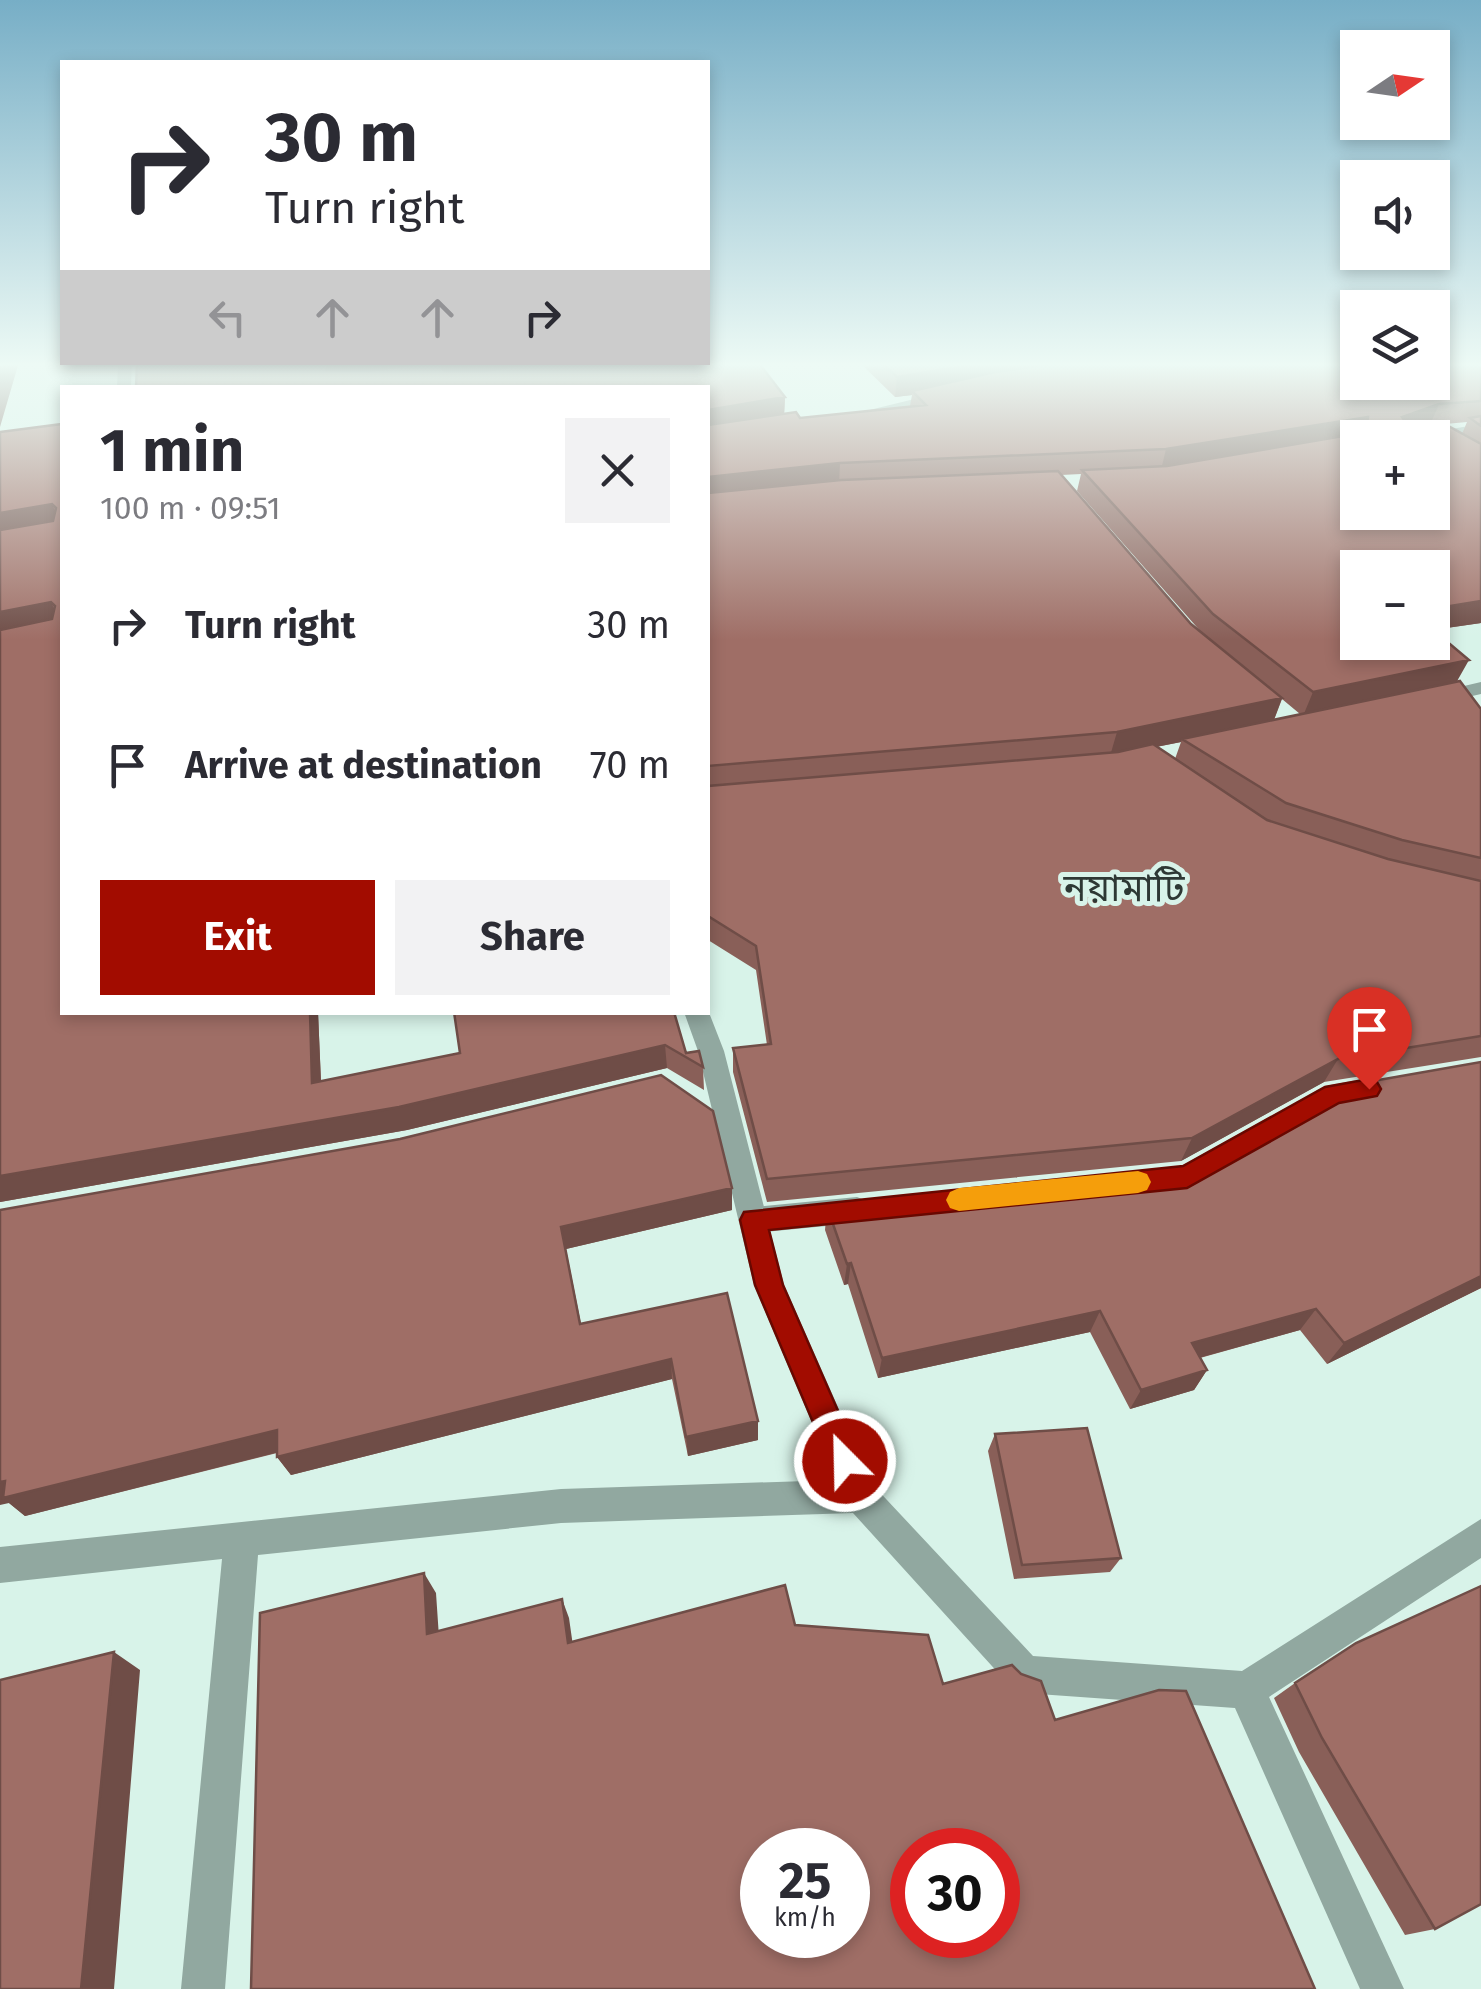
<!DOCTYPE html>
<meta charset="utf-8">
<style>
body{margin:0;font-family:"Fira Sans","Noto Sans Bengali",sans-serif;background:#f2f2f3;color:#2b2b33;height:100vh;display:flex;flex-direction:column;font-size:38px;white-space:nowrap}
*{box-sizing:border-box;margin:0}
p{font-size:32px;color:#7c7c81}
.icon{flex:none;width:55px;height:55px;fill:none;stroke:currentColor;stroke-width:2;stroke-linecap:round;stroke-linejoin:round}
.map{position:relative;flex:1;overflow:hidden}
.drawer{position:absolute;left:60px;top:385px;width:650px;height:630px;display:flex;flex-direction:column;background:#fff;border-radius:0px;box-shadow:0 5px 15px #0003}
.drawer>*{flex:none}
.top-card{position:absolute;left:60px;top:60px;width:650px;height:305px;border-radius:0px;box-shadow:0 5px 15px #0003;background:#fff;color:#2b2b33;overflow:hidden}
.needle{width:65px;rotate:77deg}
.fabs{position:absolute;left:1340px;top:30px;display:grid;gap:20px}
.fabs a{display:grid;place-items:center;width:110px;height:110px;border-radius:0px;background:#fff;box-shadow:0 5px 15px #0003;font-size:50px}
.speed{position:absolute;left:740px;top:1828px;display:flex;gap:20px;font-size:50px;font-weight:700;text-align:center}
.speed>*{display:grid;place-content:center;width:130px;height:130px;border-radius:50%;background:#fff;box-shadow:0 5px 15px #0003;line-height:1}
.speed small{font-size:25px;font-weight:400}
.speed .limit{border:15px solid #d22;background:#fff;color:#111}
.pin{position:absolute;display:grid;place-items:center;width:85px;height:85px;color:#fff;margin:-102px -42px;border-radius:50% 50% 50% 0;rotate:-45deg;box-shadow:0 0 10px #0007}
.pin .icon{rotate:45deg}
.me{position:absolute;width:110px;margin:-55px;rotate:337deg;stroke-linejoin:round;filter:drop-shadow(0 0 8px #0008)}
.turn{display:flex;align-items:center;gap:35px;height:210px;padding:0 40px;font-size:45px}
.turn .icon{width:130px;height:130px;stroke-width:2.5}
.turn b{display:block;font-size:70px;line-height:85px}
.lanes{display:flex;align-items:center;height:95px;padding:0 40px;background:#0003;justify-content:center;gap:50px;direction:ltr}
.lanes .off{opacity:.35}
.round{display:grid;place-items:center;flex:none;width:105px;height:105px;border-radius:0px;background:#f2f2f3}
.headline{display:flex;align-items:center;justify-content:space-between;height:170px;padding:0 40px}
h1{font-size:60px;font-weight:700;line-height:75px}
.primary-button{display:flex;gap:20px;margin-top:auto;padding:20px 40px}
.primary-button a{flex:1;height:115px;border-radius:0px;background:#a20c00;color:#fff;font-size:40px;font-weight:700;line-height:115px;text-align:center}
.primary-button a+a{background:#f2f2f3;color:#2b2b33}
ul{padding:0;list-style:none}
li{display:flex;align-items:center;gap:30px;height:140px;padding:0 40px}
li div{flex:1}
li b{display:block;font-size:38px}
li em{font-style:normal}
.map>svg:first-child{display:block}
</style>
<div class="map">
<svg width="1481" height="1989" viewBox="0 0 1481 1989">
<rect width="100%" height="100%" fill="#d8f3e9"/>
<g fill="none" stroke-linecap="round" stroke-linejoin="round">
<path fill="#91a8a0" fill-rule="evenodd" d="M118,362H132L131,388H117Z
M1481,424V432L1432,439L1397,438Z
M1373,1077L1382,1080L1386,1088L1382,1096L1339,1104L1196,1185L1186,1189L1176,1185L1172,1177L1176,1169L1325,1086Z
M857,1197L867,1201L872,1210L867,1219L857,1223L754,1233L744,1229L739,1220L744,1211L754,1207Z"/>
<path fill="#91a8a0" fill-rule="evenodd" d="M943,392L948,393V399L860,418L853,414Z
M1481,682V694L1437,704L1427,698L1430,694Z
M708,1010L724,1051L784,1285L872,1484L1033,1656L1242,1671L1481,1519V1558L1269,1697L1404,1989H1360L1235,1708L1024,1693L1011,1687L853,1513L561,1523L258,1555L225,1989H181L222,1559L0,1583V1547L561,1489L836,1480L754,1285L698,1051L684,1012Z"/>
</g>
<path fill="#895f58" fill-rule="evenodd" d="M859,362H1481V623L1433,630L1457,682L1481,709V1057L1324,1082L1181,1161L767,1202L733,1072V1048L767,1045L756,970L708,940V388L785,397L784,414L800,418L910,406L912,395L895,397ZM1467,422L1462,434L1445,424ZM1081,474L1077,491L1202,633L1191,624L1061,475ZM1282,699L1300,714L1274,720ZM1181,742L1175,759L1156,747Z
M62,424V1012H318L321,1081L674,1012L686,1053L703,1067L704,1090L667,1068L407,1130L0,1202V432Z
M1481,1062V1288L1327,1364L1300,1330L1200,1358L1207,1370L1194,1390L1130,1409L1090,1332L878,1378L848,1284L844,1285L825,1230L827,1207L1199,1170Z
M0,1210H732L566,1249L581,1324L727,1293L758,1421V1440L688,1456L672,1379L291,1475L277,1457V1453L25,1516L9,1503Z
M995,1434L1121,1558L1110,1572L1014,1579L988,1451Z
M1295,1683L1435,1929L1405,1935L1299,1752L1274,1698Z"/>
<path fill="#6f4d47" d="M5,362H19L0,427V379Z
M338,362H580L333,384L327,370L329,364Z
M989,362H1106L912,391V395L895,397L897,377Z
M785,397L784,418L708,431V410Z
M1439,404L1430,425L1395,438L1402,417Z
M1368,417L1361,438L1161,470L1166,449Z
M840,463L839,484L708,499V477Z
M52,504L61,526L0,537V513Z
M1481,601V623L1432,630V609Z
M51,602L61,625L0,637V612Z
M1469,660L1456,683L1303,716L1313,692Z
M1282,698L1273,722L1182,739L1181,742L1110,756L1117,732Z
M310,1012H318L322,1107L312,1083Z
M665,1045L667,1068L407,1130L0,1202V1176Z
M1338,1059L1324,1082L1181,1161L1192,1138Z
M732,1188V1210L566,1249L561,1227Z
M851,1263L848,1284L844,1285L847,1264Z
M1481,1276V1288L1327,1364L1344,1343Z
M1316,1309L1300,1330L1180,1363L1192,1343Z
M1100,1311L1090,1332L878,1378L882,1358Z
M671,1359L672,1379L291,1475L277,1457Z
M1207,1370L1194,1390L1130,1409L1141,1390Z
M758,1421V1440L688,1456L686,1437Z
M277,1430L291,1449L25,1516L9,1503L0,1505V1482Z
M424,1573L436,1593L440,1652L427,1634Z
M562,1599L569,1618L575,1660L568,1643Z
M114,1652L140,1670L114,1989H81Z"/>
<path fill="#9f6e66" stroke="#6f4d47" stroke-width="2.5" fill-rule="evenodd" d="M0,362H5L0,379Z
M137,362H338L329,364L327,370L368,371L428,362H455L445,364L442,368L445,371H484L539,362H758L785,397L708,410V388H136Z
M881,362H989L897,377Z
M1063,362H1358V382H1432V362H1481V401L1439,404L1402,417L1405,421L1441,422L1481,444V601L1432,609V568H1358V642H1432V629L1469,660L1313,692L1213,614L1082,470L1167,466L1367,432L1368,417L1166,449L840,463L708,477V425L796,412L800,418L926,405L912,391L995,372ZM1358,438H1432V512H1358Z
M1481,416V426L1470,418Z
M62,424V1012H310L312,1083L460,1053L454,1012H674L686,1053L699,1051L703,1067L665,1045L399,1107L0,1176V630L52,619L55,606L51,602L0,612V530L53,521L56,508L52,504L0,513V432Z
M1058,471L1191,624L1282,698L1117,732L708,766V493L841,480Z
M1460,681L1481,709V858L1402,840L1286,803L1182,739Z
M1153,744L1267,820L1388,859L1481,881V1036L1338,1059L1192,1138L767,1179L733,1048L771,1044L756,946L708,916V786L1118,752Z
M1481,1062V1276L1344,1343L1316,1309L1192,1343L1207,1370L1141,1390L1100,1311L882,1358L851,1263L847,1264L827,1207L1199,1170L1356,1084Z
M661,1075L713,1111L732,1188L561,1227L580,1324L727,1293L758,1421L686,1437L671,1359L277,1457V1430L3,1498L5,1481L0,1482V1210L400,1139Z
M1087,1428L1121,1558L1022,1565L995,1434Z
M424,1573L427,1634L562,1599L568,1643L785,1585L795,1625L928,1635L943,1684L1012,1665L1021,1674L1041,1681L1055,1720L1159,1690L1186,1691L1315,1989H251L260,1613ZM762,1850H848V1935H762ZM912,1850H998V1935H912Z
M1481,1586V1904L1435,1929L1322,1738L1295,1683L1356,1643Z
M114,1652L81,1989H0V1680Z"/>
<linearGradient id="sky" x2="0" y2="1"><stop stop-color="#77aec6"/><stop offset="0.57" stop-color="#edfaf5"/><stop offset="1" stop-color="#edfaf5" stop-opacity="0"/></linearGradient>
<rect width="1481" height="640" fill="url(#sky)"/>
<path fill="#a20c00" stroke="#690800" stroke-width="2.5" d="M1369,1079L1377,1082L1381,1089L1377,1096L1339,1103L1187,1188L769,1230L783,1285L860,1461L856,1472L845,1476L834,1472L755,1285L740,1220L744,1212L1183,1166L1325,1087Z"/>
<path fill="#f59e0b" d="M1138,1171L1147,1174L1151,1182L1147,1190L1138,1193L959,1211L950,1208L946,1200L950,1192L959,1188Z"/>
<g text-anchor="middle" stroke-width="10" stroke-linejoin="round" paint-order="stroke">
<g font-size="38" fill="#2d3834" stroke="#d8f3e9">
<text x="1124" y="901">নয়ামাটি</text>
</g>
</g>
</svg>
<div class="fabs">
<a><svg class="needle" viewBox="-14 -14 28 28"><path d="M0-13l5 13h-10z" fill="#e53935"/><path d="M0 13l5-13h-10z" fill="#7c7c81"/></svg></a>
<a><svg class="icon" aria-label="sound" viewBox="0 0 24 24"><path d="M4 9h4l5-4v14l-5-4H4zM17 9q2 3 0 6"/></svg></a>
<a><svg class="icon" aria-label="layers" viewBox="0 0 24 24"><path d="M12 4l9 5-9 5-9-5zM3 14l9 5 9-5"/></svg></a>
<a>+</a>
<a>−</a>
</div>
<div class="speed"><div>25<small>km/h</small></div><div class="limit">30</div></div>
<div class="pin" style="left:1369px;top:1089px;background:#d93025"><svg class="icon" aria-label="arrive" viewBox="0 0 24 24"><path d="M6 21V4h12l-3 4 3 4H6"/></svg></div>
<svg class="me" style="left:845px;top:1461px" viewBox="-20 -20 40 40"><circle r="17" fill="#a20c00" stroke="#fff" stroke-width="3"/><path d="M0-11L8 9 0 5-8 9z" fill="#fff"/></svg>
<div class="top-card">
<div class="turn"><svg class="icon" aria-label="right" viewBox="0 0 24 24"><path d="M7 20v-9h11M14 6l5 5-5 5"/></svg><div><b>30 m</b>Turn right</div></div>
<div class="lanes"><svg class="icon off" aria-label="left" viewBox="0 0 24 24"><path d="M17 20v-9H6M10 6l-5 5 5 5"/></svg><svg class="icon off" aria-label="ahead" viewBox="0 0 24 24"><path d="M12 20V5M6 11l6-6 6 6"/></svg><svg class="icon off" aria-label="ahead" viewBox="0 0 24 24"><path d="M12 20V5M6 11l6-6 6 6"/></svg><svg class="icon" aria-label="right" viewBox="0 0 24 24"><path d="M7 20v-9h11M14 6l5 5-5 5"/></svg></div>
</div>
<section class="drawer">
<div class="headline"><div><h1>1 min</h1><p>100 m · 09:51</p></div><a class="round"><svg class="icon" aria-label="close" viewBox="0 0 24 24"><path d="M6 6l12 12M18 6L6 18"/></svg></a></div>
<ul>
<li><svg class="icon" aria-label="right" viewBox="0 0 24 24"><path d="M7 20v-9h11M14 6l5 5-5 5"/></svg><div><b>Turn right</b></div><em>30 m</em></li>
<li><svg class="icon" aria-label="arrive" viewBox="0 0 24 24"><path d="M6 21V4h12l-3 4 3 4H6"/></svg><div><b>Arrive at destination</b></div><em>70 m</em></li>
</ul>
<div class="primary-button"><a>Exit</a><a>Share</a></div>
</section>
</div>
